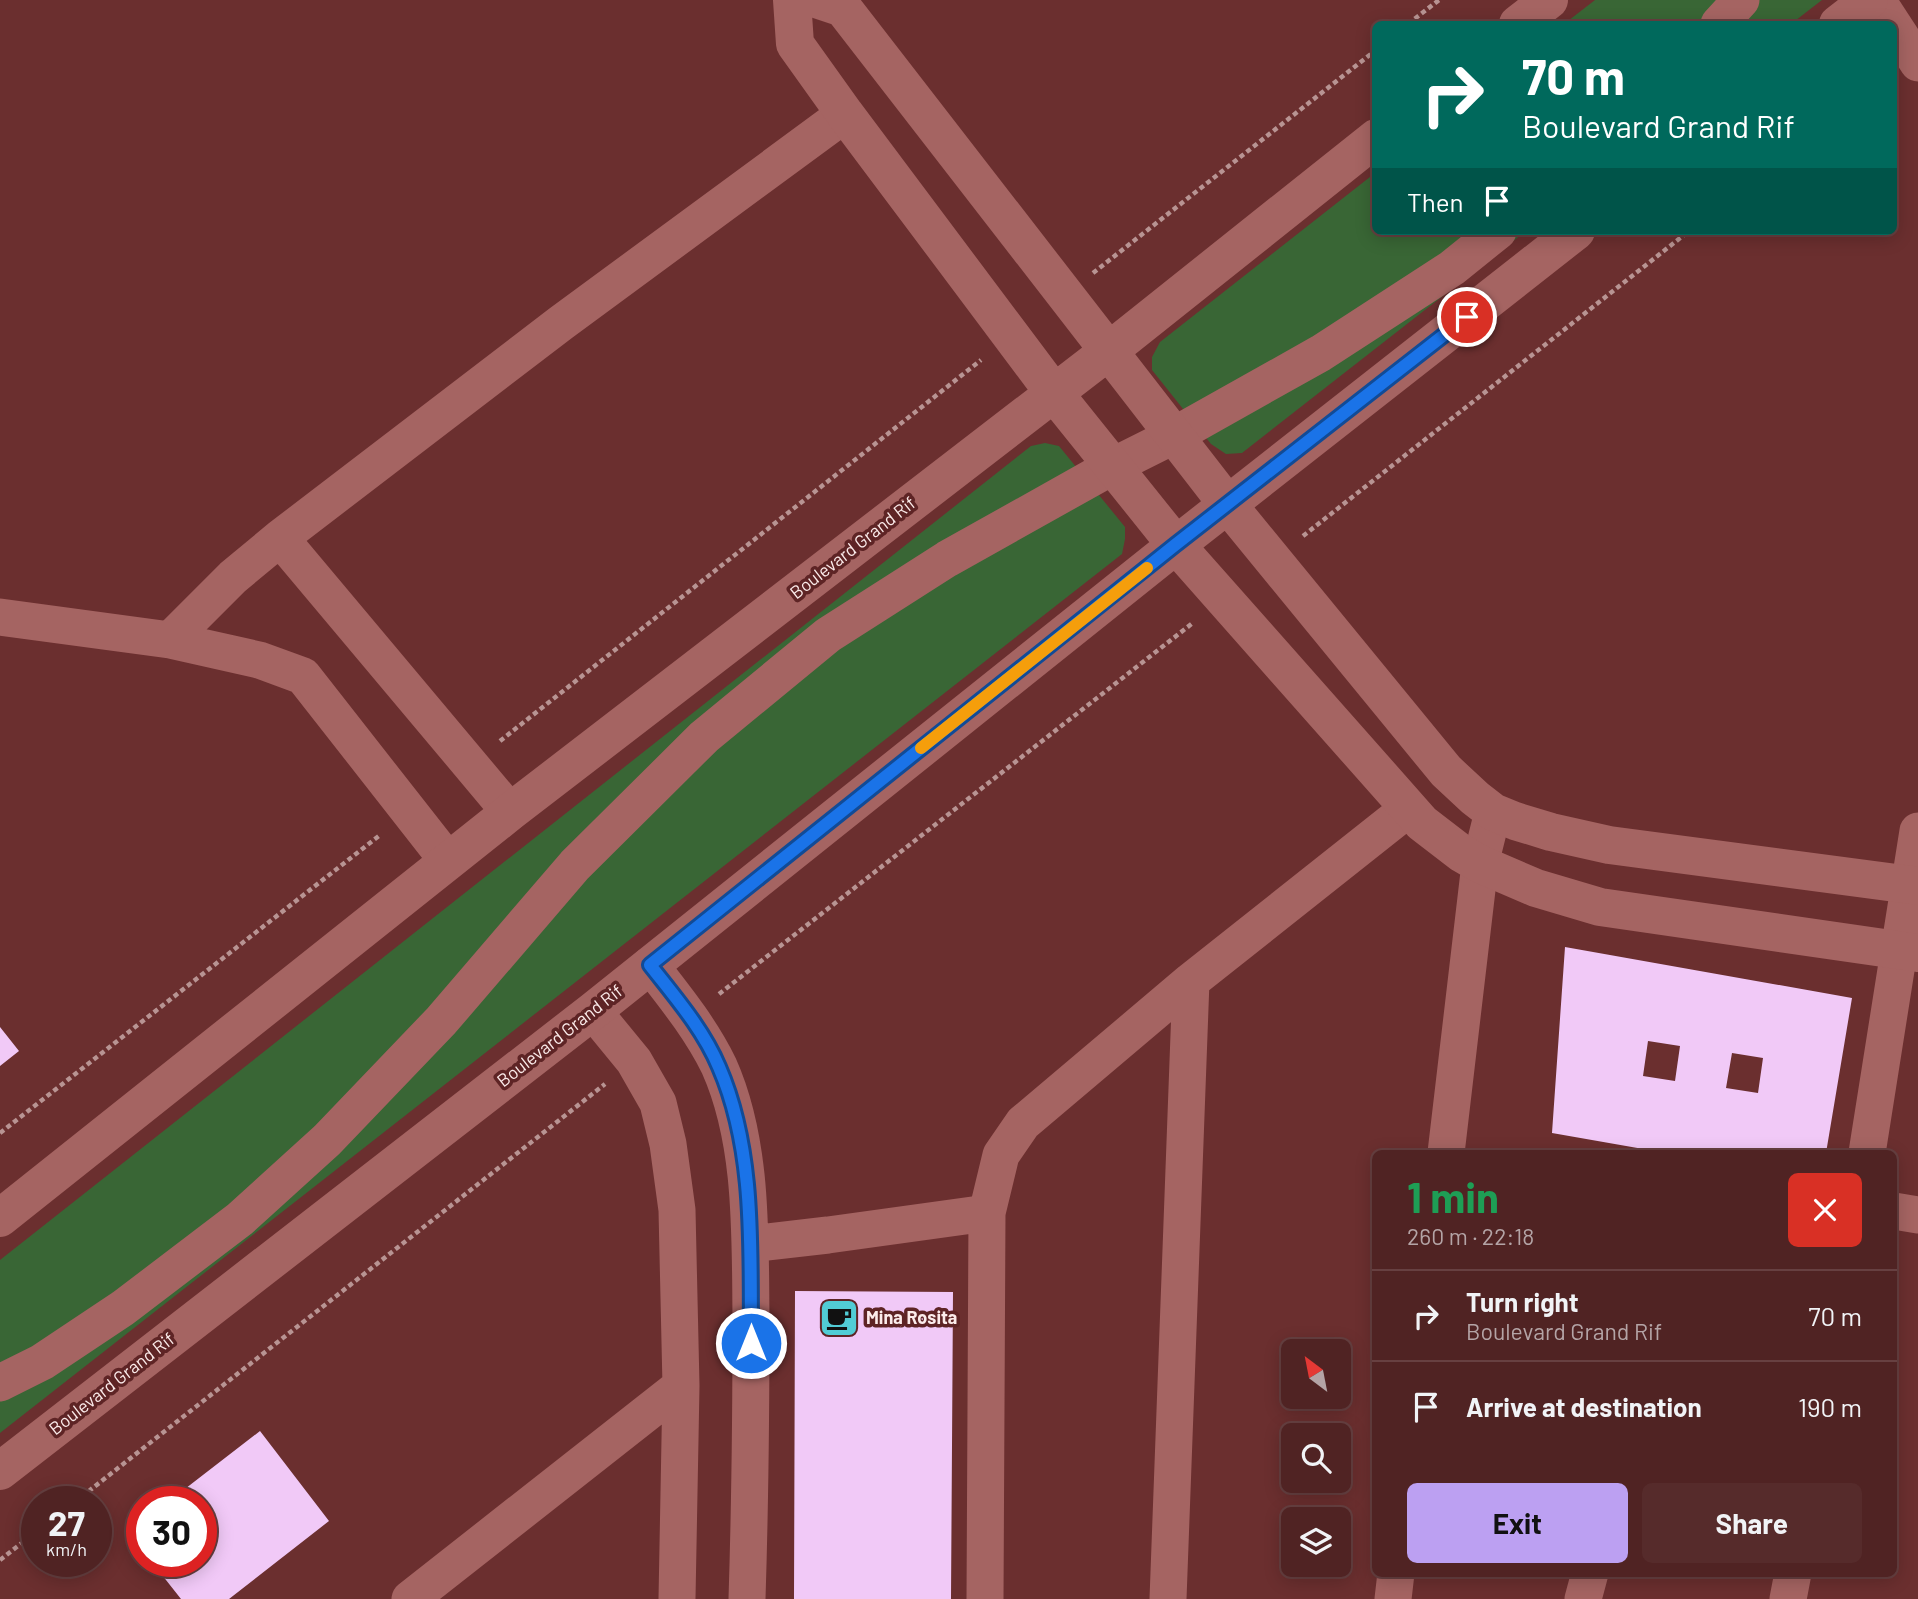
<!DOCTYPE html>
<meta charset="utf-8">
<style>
body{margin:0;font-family:Barlow,sans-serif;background:#562b2b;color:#f1f3f6;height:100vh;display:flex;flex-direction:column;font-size:26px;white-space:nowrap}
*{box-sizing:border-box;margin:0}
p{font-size:23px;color:#b4a4a6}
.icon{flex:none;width:38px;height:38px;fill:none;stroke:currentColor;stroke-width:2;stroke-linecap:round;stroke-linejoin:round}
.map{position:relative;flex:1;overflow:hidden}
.panel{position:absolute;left:1372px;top:1150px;width:525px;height:427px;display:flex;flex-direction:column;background:#502323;border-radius:10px;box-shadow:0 4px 18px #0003,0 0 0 2px #674041}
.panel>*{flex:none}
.top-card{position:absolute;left:1372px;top:21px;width:525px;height:214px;border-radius:10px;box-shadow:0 4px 18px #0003,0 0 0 2px #674041;background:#00695c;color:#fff;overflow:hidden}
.needle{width:46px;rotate:328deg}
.controls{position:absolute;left:1281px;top:1339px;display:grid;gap:14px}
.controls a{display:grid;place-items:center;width:70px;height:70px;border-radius:10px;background:#502323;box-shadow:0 4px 18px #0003,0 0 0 2px #674041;font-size:35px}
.speed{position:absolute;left:21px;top:1486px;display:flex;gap:14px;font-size:35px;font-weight:700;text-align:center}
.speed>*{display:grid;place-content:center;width:91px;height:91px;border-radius:50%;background:#502323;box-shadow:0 4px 18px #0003,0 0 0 2px #674041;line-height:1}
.speed small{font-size:18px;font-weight:400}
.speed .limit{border:10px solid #d22;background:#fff;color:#111}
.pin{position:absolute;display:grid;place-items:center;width:60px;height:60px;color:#fff;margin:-30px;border:4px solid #fff;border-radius:50%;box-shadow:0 2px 7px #0007}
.me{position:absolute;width:77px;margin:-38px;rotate:0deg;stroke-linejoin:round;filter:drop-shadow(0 0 5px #0008)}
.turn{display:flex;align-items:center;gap:24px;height:147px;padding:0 35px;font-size:32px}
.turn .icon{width:91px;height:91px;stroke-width:2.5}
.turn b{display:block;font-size:49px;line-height:60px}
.then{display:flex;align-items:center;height:66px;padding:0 35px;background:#0003;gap:14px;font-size:26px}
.round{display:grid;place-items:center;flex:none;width:74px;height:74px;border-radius:10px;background:#562b2b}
.summary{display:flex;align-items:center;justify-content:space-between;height:119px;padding:0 35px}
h1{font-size:42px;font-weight:700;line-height:52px;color:#1e9e55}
.cta{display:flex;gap:14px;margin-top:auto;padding:14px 35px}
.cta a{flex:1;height:80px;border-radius:10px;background:#bca0f2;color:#111;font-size:28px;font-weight:700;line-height:80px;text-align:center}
.cta a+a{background:#562b2b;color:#f1f3f6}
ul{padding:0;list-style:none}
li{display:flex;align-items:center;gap:21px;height:91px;padding:0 35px;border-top:2px solid #674041}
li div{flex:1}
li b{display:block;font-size:26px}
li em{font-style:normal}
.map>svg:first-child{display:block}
</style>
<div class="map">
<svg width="1918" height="1599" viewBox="0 0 1918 1599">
<rect width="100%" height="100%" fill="#6b2f2f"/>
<path fill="#396635" d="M1595,0H1822L1791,24H1564Z
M1375,173L1376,231H1526L1242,453L1226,454L1211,444L1152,370V357L1160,342Z
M1045,443L1059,446L1125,527V539L1122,554L0,1433V1260L1031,446Z"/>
<path fill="#f1c9f7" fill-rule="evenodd" d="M1565,947L1852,998L1826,1153H1666L1552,1133ZM1648,1041L1680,1046L1675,1081L1643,1076ZM1732,1053L1763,1058L1758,1093L1726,1088Z
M0,1027L19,1051L0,1066Z
M795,1291L953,1292L951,1599H794Z
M260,1431L329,1521L229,1599H181L151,1561H201V1502H168Z
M142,1521V1549L128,1531Z"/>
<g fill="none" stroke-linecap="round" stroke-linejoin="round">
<path stroke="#b89493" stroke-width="4.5" stroke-dasharray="5 3.5" stroke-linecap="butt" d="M1408,24L1439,0
M1093,273L1376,50
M1303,536L1689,231
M500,741L981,360
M719,994L1194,622
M0,1133L380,835
M75,1502L605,1084
M0,1560L37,1531"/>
<path stroke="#a56462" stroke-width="37" d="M1877,0L1918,63
M1719,24L1741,0
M280,538L510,812
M0,617L170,640L259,660L303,676L448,861
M170,640L233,577L280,538L561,323L845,114
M650,965C675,997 701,1029 719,1066C753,1142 750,1235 751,1317C751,1411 750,1505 747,1599
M593,1011L634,1061L658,1103L668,1144L677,1210L681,1386L677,1599
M1446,1153L1480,864L1493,812
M1867,1153L1918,831
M1894,1211L1918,1215
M750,1244L828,1235L987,1213L1001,1155L1023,1123L1191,981L1408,809
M0,1383L42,1362L123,1308L240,1219L327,1140L441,1021L575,865L704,737L828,635L947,559L1113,466L1175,435L1321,353L1452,268L1498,231
M410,1599L681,1386
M985,1599L987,1213
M1168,1599L1191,981
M1393,1599L1396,1573
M1583,1599L1590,1573
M1788,1599L1793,1573"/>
<path stroke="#a56462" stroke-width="38" d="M792,0L795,44L845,114L1054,393L1176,545L1422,823L1461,853L1480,864L1536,888L1600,907L1918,953
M819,0L843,8L1228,505L1446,771L1475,798L1493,812L1515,821L1551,832L1609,845L1918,886
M1518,24L1549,0
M1838,24L1869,0
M0,1218L510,812L1110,350L1376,138
M0,1471L593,1011L1176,545L1576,231"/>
</g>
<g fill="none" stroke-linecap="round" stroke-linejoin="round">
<g stroke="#114b97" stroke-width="18">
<path id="route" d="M751,1343C750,1252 756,1152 719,1067C703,1029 675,997 650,965L1175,545L1467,317"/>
</g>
<use href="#route" stroke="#1a73e8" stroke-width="12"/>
<path stroke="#f59e0b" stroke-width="12" d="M921,748L1147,568"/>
</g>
<defs>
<g id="cafe-square" transform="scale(2.0125)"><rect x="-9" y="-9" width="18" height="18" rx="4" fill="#51ccd5" stroke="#5e2425"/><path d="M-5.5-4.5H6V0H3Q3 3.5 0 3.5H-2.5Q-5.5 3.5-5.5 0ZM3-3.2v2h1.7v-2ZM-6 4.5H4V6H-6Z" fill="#111"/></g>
</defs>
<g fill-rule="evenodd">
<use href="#cafe-square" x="839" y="1318"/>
</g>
<g text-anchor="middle" stroke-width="7" stroke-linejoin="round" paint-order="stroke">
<g font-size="18" fill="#fceceb" stroke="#5e2425">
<text transform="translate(853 548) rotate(-38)" y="6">Boulevard Grand Rif</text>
<text transform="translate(560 1036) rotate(-38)" y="6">Boulevard Grand Rif</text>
<text transform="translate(112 1384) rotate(-38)" y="6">Boulevard Grand Rif</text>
</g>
<g font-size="18" font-weight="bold" fill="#fceceb" stroke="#5e2425" text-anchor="start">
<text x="866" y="1324">Mina Rosita</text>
</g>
</g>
</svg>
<div class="controls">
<a><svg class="needle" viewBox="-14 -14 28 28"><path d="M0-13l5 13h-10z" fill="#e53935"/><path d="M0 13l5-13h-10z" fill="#b4a4a6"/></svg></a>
<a><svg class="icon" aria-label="search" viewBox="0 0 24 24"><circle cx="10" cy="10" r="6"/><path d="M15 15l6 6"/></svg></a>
<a><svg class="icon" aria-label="layers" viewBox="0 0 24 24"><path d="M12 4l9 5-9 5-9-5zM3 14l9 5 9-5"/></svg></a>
</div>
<div class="speed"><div>27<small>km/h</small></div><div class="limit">30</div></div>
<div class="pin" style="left:1467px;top:317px;background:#d93025"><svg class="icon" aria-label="arrive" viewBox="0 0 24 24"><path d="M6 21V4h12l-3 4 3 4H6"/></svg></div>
<svg class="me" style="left:751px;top:1343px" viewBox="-20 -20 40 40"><circle r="17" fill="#1a73e8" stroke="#fff" stroke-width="3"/><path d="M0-11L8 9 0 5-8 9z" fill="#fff"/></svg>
<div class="top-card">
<div class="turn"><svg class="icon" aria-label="right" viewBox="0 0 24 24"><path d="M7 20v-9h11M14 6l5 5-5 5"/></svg><div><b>70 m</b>Boulevard Grand Rif</div></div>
<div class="then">Then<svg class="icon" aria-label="arrive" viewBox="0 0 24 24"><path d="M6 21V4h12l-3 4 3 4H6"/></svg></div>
</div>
<section class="panel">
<div class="summary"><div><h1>1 min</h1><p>260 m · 22:18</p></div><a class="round" style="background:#d93025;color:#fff"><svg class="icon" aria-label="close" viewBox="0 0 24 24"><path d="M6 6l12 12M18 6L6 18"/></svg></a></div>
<ul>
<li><svg class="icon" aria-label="right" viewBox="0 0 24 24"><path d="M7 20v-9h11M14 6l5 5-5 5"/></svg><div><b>Turn right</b><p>Boulevard Grand Rif</p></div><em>70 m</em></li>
<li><svg class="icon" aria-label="arrive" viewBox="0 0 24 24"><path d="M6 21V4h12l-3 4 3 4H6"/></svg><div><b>Arrive at destination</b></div><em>190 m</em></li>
</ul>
<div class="cta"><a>Exit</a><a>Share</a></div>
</section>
</div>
